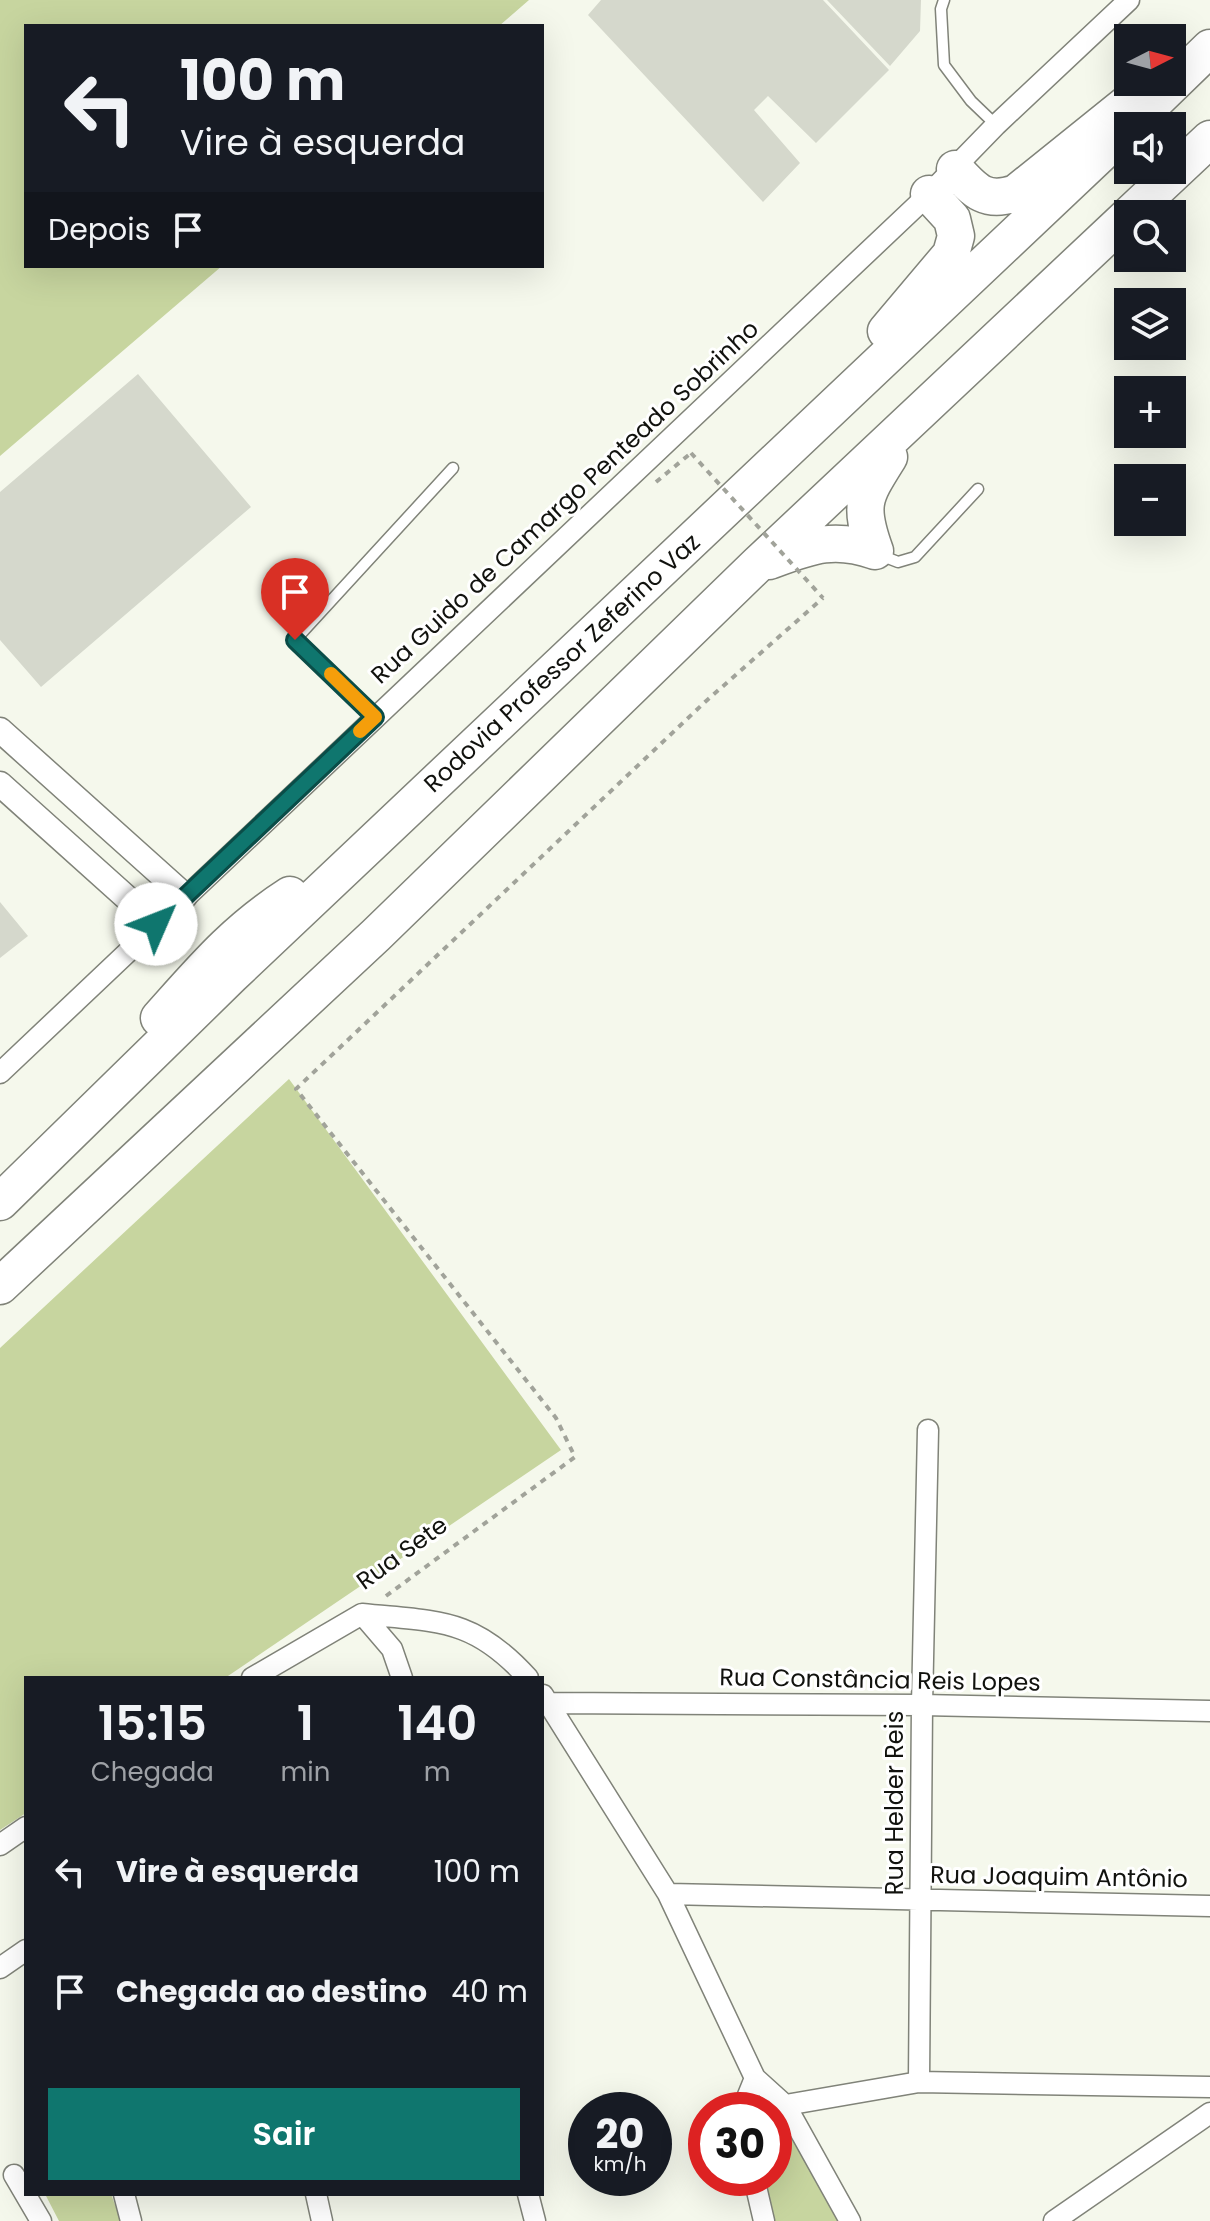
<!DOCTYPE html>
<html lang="pt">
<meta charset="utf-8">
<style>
body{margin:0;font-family:Poppins,sans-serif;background:#20242c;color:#f1f3f6;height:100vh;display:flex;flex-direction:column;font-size:30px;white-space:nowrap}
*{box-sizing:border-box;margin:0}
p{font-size:26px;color:#9ea1a6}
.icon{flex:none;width:44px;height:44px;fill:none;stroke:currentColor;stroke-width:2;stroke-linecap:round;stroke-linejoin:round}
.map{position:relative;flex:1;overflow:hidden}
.drawer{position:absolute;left:24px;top:1676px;width:520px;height:520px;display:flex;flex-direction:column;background:#171b24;border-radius:0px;box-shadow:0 8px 32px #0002}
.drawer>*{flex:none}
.guide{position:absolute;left:24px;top:24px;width:520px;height:244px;border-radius:0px;box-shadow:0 8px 32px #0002;background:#171b24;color:#f1f3f6;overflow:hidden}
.needle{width:52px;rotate:84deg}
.buttons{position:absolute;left:1114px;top:24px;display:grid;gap:16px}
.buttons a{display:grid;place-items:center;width:72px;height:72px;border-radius:0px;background:#171b24;box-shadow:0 8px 32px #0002;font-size:40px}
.speed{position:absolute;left:568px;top:2092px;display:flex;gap:16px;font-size:40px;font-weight:700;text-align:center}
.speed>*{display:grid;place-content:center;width:104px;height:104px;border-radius:50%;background:#171b24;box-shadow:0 8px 32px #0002;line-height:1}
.speed small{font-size:20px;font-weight:400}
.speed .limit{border:12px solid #d22;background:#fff;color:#111}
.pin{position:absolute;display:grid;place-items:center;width:68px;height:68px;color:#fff;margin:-82px -34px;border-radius:50% 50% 50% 0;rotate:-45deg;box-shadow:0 0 8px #0007}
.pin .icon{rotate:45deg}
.me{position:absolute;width:88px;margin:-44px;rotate:46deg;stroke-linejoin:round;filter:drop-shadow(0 0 6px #0008)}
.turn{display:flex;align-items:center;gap:28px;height:168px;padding:0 24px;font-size:36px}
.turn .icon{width:104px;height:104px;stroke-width:2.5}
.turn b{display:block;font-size:56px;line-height:68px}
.then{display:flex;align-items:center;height:76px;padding:0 24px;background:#0003;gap:16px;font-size:30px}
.eta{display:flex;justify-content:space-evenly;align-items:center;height:136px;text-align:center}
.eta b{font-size:48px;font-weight:600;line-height:56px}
.cta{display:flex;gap:16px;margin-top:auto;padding:16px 24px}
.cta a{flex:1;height:92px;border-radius:0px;background:#0f766e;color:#fff;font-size:32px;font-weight:600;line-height:92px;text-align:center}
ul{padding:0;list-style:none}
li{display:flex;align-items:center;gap:24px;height:120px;padding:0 24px}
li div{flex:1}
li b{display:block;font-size:30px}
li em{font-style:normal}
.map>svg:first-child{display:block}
</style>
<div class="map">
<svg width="1210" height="2221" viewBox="0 0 1210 2221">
<rect width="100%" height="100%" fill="#f5f8ec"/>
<path fill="#c7d59f" d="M0,0H529L499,26H26V266H222L0,456Z
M289,1079L561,1450L225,1678H26V1813L0,1830V1348Z
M785,2112L844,2221H767L757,2178H774V2114Z
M45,2194H111L121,2221H59Z"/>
<path fill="#d5d8cc" d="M601,0H823L889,70L816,143L768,96L754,110L800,163L763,202L588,15Z
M827,0H921L920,31L890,66Z
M138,374L251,507L41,687L0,640V492Z
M0,902L28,936L0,958Z"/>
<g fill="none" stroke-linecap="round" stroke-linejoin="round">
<g stroke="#808379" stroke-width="13">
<path id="service" d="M944,0L941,9L944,65L971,101L996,125
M880,555L898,562L915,557L978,489
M375,717L295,640L453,468"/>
</g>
<g stroke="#808379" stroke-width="23">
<path id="minor" d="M0,1073L929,194L996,125L1129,0
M362,1614C438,1622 473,1617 528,1678
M362,1614L392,1649L402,1678
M252,1678L362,1614
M543,1695L668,1894L755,2078L786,2106L850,2221
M550,1703L922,1705L1210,1711
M0,1845L26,1827
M668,1894L1210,1906
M0,1968L26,1950
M919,2082L922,1705L928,1430
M742,2110L755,2078
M757,2110L919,2082L1210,2087
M14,2175L41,2221
M754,2178L764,2221
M124,2194L131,2221
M316,2194L322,2221
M528,2194L535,2221
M1054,2221L1210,2113"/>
</g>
<g stroke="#808379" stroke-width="27">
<path id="tertiary" d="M0,730L185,896
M0,784L156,924"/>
</g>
<g stroke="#808379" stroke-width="39">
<path id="motorway" d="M1145,111L1210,48
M955,169C974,190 985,204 1016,193L1154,82
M1130,214L1210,139
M886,331L951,254L956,236L952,219L929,194
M875,551C858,504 864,497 889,457
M769,561C810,546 833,536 875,551
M159,1018C202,970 234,931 290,895
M0,1202L231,976L1128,128
M0,1286L376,935L758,564L1128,216"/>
</g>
<path stroke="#a1a39a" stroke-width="4" stroke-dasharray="6 6" stroke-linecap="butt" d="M656,482L691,453
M386,1596L575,1457L556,1418L296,1089L705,702L823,598"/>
<use href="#service" stroke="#fff" stroke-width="10"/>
<use href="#minor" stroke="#fff" stroke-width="20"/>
<use href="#tertiary" stroke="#fff" stroke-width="24"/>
<use href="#motorway" stroke="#fff" stroke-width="36"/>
<path stroke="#a1a39a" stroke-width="4" stroke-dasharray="6 6" stroke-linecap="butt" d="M691,453L823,598"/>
</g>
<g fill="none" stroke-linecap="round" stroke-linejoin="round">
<g stroke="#0a4d48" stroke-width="20">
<path id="route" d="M156,924L375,717L295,640"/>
</g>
<use href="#route" stroke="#0f766e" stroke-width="14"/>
<path stroke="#f59e0b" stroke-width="14" d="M331,674L375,717L360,731"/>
</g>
<g text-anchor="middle" stroke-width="6" stroke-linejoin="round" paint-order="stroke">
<g font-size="24" fill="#11120e" stroke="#fff">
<text transform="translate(565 502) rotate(-43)" y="8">Rua Guido de Camargo Penteado Sobrinho</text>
<text transform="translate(562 663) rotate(-43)" y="8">Rodovia Professor Zeferino Vaz</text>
<text transform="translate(402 1553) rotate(-36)" y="8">Rua Sete</text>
<text transform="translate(880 1680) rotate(1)" y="8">Rua Constância Reis Lopes</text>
<text transform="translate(895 1803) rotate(-90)" y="8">Rua Helder Reis</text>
<text transform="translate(1059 1877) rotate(1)" y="8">Rua Joaquim Antônio</text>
</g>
</g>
</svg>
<div class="buttons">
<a><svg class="needle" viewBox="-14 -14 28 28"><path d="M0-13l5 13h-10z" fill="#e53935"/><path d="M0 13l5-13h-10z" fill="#9ea1a6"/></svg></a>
<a><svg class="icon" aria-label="sound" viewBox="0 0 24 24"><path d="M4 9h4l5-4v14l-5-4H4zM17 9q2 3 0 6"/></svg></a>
<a><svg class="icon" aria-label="search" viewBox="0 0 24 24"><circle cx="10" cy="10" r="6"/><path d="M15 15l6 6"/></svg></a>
<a><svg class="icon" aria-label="layers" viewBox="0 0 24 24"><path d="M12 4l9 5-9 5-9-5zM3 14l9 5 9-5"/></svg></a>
<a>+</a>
<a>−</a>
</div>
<div class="speed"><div>20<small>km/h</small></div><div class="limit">30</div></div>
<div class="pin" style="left:295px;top:640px;background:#d93025"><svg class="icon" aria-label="arrive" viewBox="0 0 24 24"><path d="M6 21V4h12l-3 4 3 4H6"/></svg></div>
<svg class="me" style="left:156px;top:924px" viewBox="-20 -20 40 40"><circle r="19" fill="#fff"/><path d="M0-13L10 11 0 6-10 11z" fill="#0f766e"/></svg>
<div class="guide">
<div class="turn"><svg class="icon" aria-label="left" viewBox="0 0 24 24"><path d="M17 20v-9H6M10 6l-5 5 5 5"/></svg><div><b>100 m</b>Vire à esquerda</div></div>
<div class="then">Depois<svg class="icon" aria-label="arrive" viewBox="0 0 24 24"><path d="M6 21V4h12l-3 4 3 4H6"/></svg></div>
</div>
<section class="drawer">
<div class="eta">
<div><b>15:15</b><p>Chegada</p></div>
<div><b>1</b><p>min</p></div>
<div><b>140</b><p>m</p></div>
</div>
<ul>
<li><svg class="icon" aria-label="left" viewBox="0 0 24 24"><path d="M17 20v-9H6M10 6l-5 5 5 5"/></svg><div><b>Vire à esquerda</b></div><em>100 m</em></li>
<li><svg class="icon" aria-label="arrive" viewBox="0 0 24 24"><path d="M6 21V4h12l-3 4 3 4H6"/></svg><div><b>Chegada ao destino</b></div><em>40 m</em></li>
</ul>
<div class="cta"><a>Sair</a></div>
</section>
</div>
